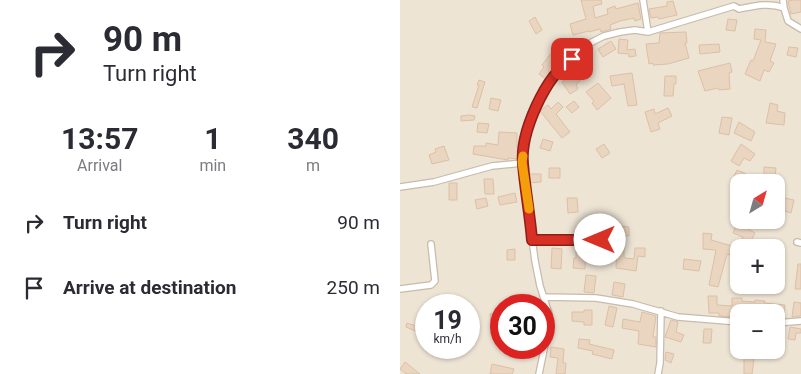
<!DOCTYPE html>
<meta charset="utf-8">
<style>
body{margin:0;font-family:Roboto,sans-serif;background:#f2f2f3;color:#2b2b33;height:100vh;display:flex;flex-direction:column;font-size:19px;white-space:nowrap}
*{box-sizing:border-box;margin:0}
p{font-size:16px;color:#7c7c81}
.icon{flex:none;width:28px;height:28px;fill:none;stroke:currentColor;stroke-width:2;stroke-linecap:round;stroke-linejoin:round}
.map{position:relative;flex:1;overflow:hidden}
.drawer{display:flex;flex-direction:column;background:#fff;width:400px}
.drawer>*{flex:none}
.banner{background:#fff;color:#2b2b33;overflow:hidden}
.needle{width:32px;rotate:37deg}
.controls{position:absolute;left:330px;top:174px;display:grid;gap:10px}
.controls a{display:grid;place-items:center;width:55px;height:55px;border-radius:10px;background:#fff;box-shadow:0 1px 4px #0004;font-size:25px}
.speed{position:absolute;left:15px;top:294px;display:flex;gap:10px;font-size:25px;font-weight:700;text-align:center}
.speed>*{display:grid;place-content:center;width:65px;height:65px;border-radius:50%;background:#fff;box-shadow:0 1px 4px #0004;line-height:1}
.speed small{font-size:12px;font-weight:400}
.speed .limit{border:8px solid #d22;background:#fff;color:#111}
.pin{position:absolute;display:grid;place-items:center;width:42px;height:42px;color:#fff;margin:-21px;border-radius:10px;box-shadow:0 2px 8px #0006}
.me{position:absolute;width:55px;margin:-28px;rotate:270deg;stroke-linejoin:round;filter:drop-shadow(0 0 4px #0008)}
.turn{display:flex;align-items:center;gap:18px;height:105px;padding:0 20px;font-size:22px}
.turn .icon{width:65px;height:65px;stroke-width:2.5}
.turn b{display:block;font-size:35px;line-height:42px}
.eta{display:flex;justify-content:space-evenly;align-items:center;height:85px;text-align:center}
.eta b{font-size:30px;font-weight:700;line-height:35px}
ul{padding:0;list-style:none}
li{display:flex;align-items:center;gap:15px;height:65px;padding:0 20px}
li div{flex:1}
li b{display:block;font-size:19px}
li em{font-style:normal}
main{display:flex;flex:1;min-height:0}
.map>svg:first-child{display:block}
</style>
<main>
<section class="drawer">
<div class="banner">
<div class="turn"><svg class="icon" aria-label="right" viewBox="0 0 24 24"><path d="M7 20v-9h11M14 6l5 5-5 5"/></svg><div><b>90 m</b>Turn right</div></div>
</div>
<div class="eta">
<div><b>13:57</b><p>Arrival</p></div>
<div><b>1</b><p>min</p></div>
<div><b>340</b><p>m</p></div>
</div>
<ul>
<li><svg class="icon" aria-label="right" viewBox="0 0 24 24"><path d="M7 20v-9h11M14 6l5 5-5 5"/></svg><div><b>Turn right</b></div><em>90 m</em></li>
<li><svg class="icon" aria-label="arrive" viewBox="0 0 24 24"><path d="M6 21V4h12l-3 4 3 4H6"/></svg><div><b>Arrive at destination</b></div><em>250 m</em></li>
</ul>
</section>
<div class="map">
<svg width="401" height="374" viewBox="0 0 401 374">
<rect width="100%" height="100%" fill="#faf4e7"/>
<path fill="#ede4d4" fill-rule="evenodd" d="M0,0H401V374H0ZM339,182H376V220H339ZM339,248H376V285H339ZM26,305H69V348H26ZM101,305H144V348H101ZM339,312H376V350H339Z"/>
<path fill="#ead5c0" stroke="#dcc0a5" d="M181,0H201L202,4L193,6L195,18L208,14L207,9L215,6L216,9L238,3L241,19L235,21L234,18L220,21L210,25L211,29L201,32L200,29L189,32V31L173,35L170,24L186,19Z
M393,0H401V12L391,14L388,1Z
M273,1L277,15L259,19L258,17L251,18L249,9L267,6V2Z
M135,17L142,30L136,34L129,21Z
M328,19L337,20L335,31L326,30Z
M355,29L366,30L365,42L376,44L370,61L374,63L369,72L364,70L360,81L345,74L351,60L353,61L361,40L354,39Z
M286,32L287,43H285L289,58L268,64L253,65V63L249,64L246,44L259,43L260,33Z
M219,39L228,40L227,50L235,49L236,56L229,57V54L218,53Z
M168,41L174,49L158,62L146,79L139,74L144,67L142,65L153,51Z
M211,41L216,49L203,57L198,49Z
M319,44L320,52L300,54L299,45Z
M389,47L398,48L396,57L387,55Z
M186,61L189,64L182,71L186,74L176,85L178,89L170,94L162,82L172,75L170,73L177,66L179,68Z
M330,63L332,72L329,73L330,89L319,90L318,88L305,91L298,71Z
M232,73L237,105L228,106L224,84L212,86L210,76Z
M265,76H276V84H274L273,96H264Z
M79,80L85,82L77,108L72,107L79,85H77Z
M198,83L211,98L197,110L192,103L194,101L186,92Z
M91,98L101,100L98,111L89,109Z
M174,101L179,107L172,113L166,107Z
M158,102L163,107L156,114L170,132L162,138L140,111L148,105L151,109Z
M370,103L378,105L377,111L385,113L384,125L366,123Z
M268,108L272,116L258,123L260,129L251,132L245,112L254,109L255,114Z
M69,115L75,116L74,120L61,121V116Z
M322,117L332,118L329,135L319,133Z
M339,122L355,132L351,141L334,133Z
M78,123L89,124L87,133L77,132Z
M99,132L117,133V148H119L118,159L108,158V160L73,154L74,146H86V143L98,145Z
M143,139L153,142L150,151L140,148Z
M204,144L210,153L202,158L196,149Z
M341,144L355,154L350,161L344,158L339,166L331,161Z
M44,146L49,160L32,164L29,155L36,152L35,149Z
M364,167L376,168L375,177L364,176Z
M149,168H160V178H149Z
M337,170L346,174L342,182H339L338,189L334,187L335,184L331,183Z
M128,174H141V182L129,183Z
M84,179H93L94,194H85Z
M49,183H57V200H49Z
M115,193L117,202L100,205L98,197Z
M86,198L88,206L77,209L75,200Z
M167,198H177L178,212L168,213Z
M384,198L394,200L391,213L381,210Z
M337,223L355,233L350,243L342,239L343,237L333,233Z
M208,225L229,227V236L207,234Z
M303,233L312,234L311,240L339,248L338,257L327,254L318,287L309,285L316,250L303,249Z
M217,246L224,247V257L225,258L234,259L235,248H245V257L238,256L236,271L216,268Z
M152,248L162,249L161,269L151,268Z
M115,249V260H107V250Z
M176,251L186,252L185,269L173,268L174,258H176Z
M284,259L301,261L299,271L283,269Z
M398,264H401V289H395Z
M376,273H381L378,291L368,290L369,285H376Z
M186,275L196,276L194,293L184,292Z
M214,282L225,284L223,297L212,295Z
M337,285H354L353,290L337,287Z
M308,296H317V305L332,306V298H342V301L355,302V300L365,301L364,303L385,305L384,318H379V316H376V312H339V317L319,316V313H309Z
M394,302L401,303V316L392,317Z
M209,306L217,308L213,327L205,325Z
M184,310H192V325H184V322L172,321V312H184Z
M242,312L256,316L253,337H256V347L238,344L239,331L222,328L223,319L240,322Z
M101,313V332L93,335L90,314Z
M271,320L278,322L276,332L284,335L281,342L265,337Z
M7,323L19,327L18,332L6,327Z
M390,327L401,329V333H396L395,340L388,339Z
M304,329H312L311,343H303Z
M179,339L190,340L189,344L214,350L212,359L192,354L193,351L178,348Z
M151,347L164,349L163,363H166L165,374H156L158,358L150,357Z
M344,350L355,351L352,374H344Z
M266,352L274,354L271,363L265,360Z
M5,362L20,374H6L0,369Z
M92,364L114,369L112,374H90Z"/>
<g fill="none" stroke-linecap="round" stroke-linejoin="round">
<g stroke="#c7bbad" stroke-width="8">
<path id="street" d="M243,0L248,32
M383,0L384,8
M0,187L34,182L92,166L122,163
M132,240H217
M397,242L401,243
M0,289L31,285L35,281L31,244
M144,297L196,298L233,304L278,317L339,322
M376,323L401,321
M139,374L149,325V314L140,286L135,261L122,163L127,129L141,96L154,74L161,66L192,42L204,36L220,32L235,30L248,32L334,6L339,9C354,6 369,2 384,8L388,21L401,29
M258,374L260,363L261,311"/>
</g>
<use href="#street" stroke="#fff" stroke-width="5.5"/>
</g>
<g fill="none" stroke-linecap="round" stroke-linejoin="round">
<g stroke="#8d1f18" stroke-width="12">
<path id="route" d="M172,59C145,76 120,133 123,164C125,189 130,215 132,240H200"/>
</g>
<use href="#route" stroke="#d93025" stroke-width="9"/>
<path stroke="#f59e0b" stroke-width="9" d="M123,156L122,162L129,209"/>
</g>
</svg>
<div class="controls">
<a><svg class="needle" viewBox="-14 -14 28 28"><path d="M0-13l5 13h-10z" fill="#e53935"/><path d="M0 13l5-13h-10z" fill="#7c7c81"/></svg></a>
<a>+</a>
<a>−</a>
</div>
<div class="speed"><div>19<small>km/h</small></div><div class="limit">30</div></div>
<div class="pin" style="left:172px;top:59px;background:#d93025"><svg class="icon" aria-label="arrive" viewBox="0 0 24 24"><path d="M6 21V4h12l-3 4 3 4H6"/></svg></div>
<svg class="me" style="left:200px;top:240px" viewBox="-20 -20 40 40"><circle r="19" fill="#fff"/><path d="M0-13L10 11 0 6-10 11z" fill="#d93025"/></svg>
</div>
</main>
